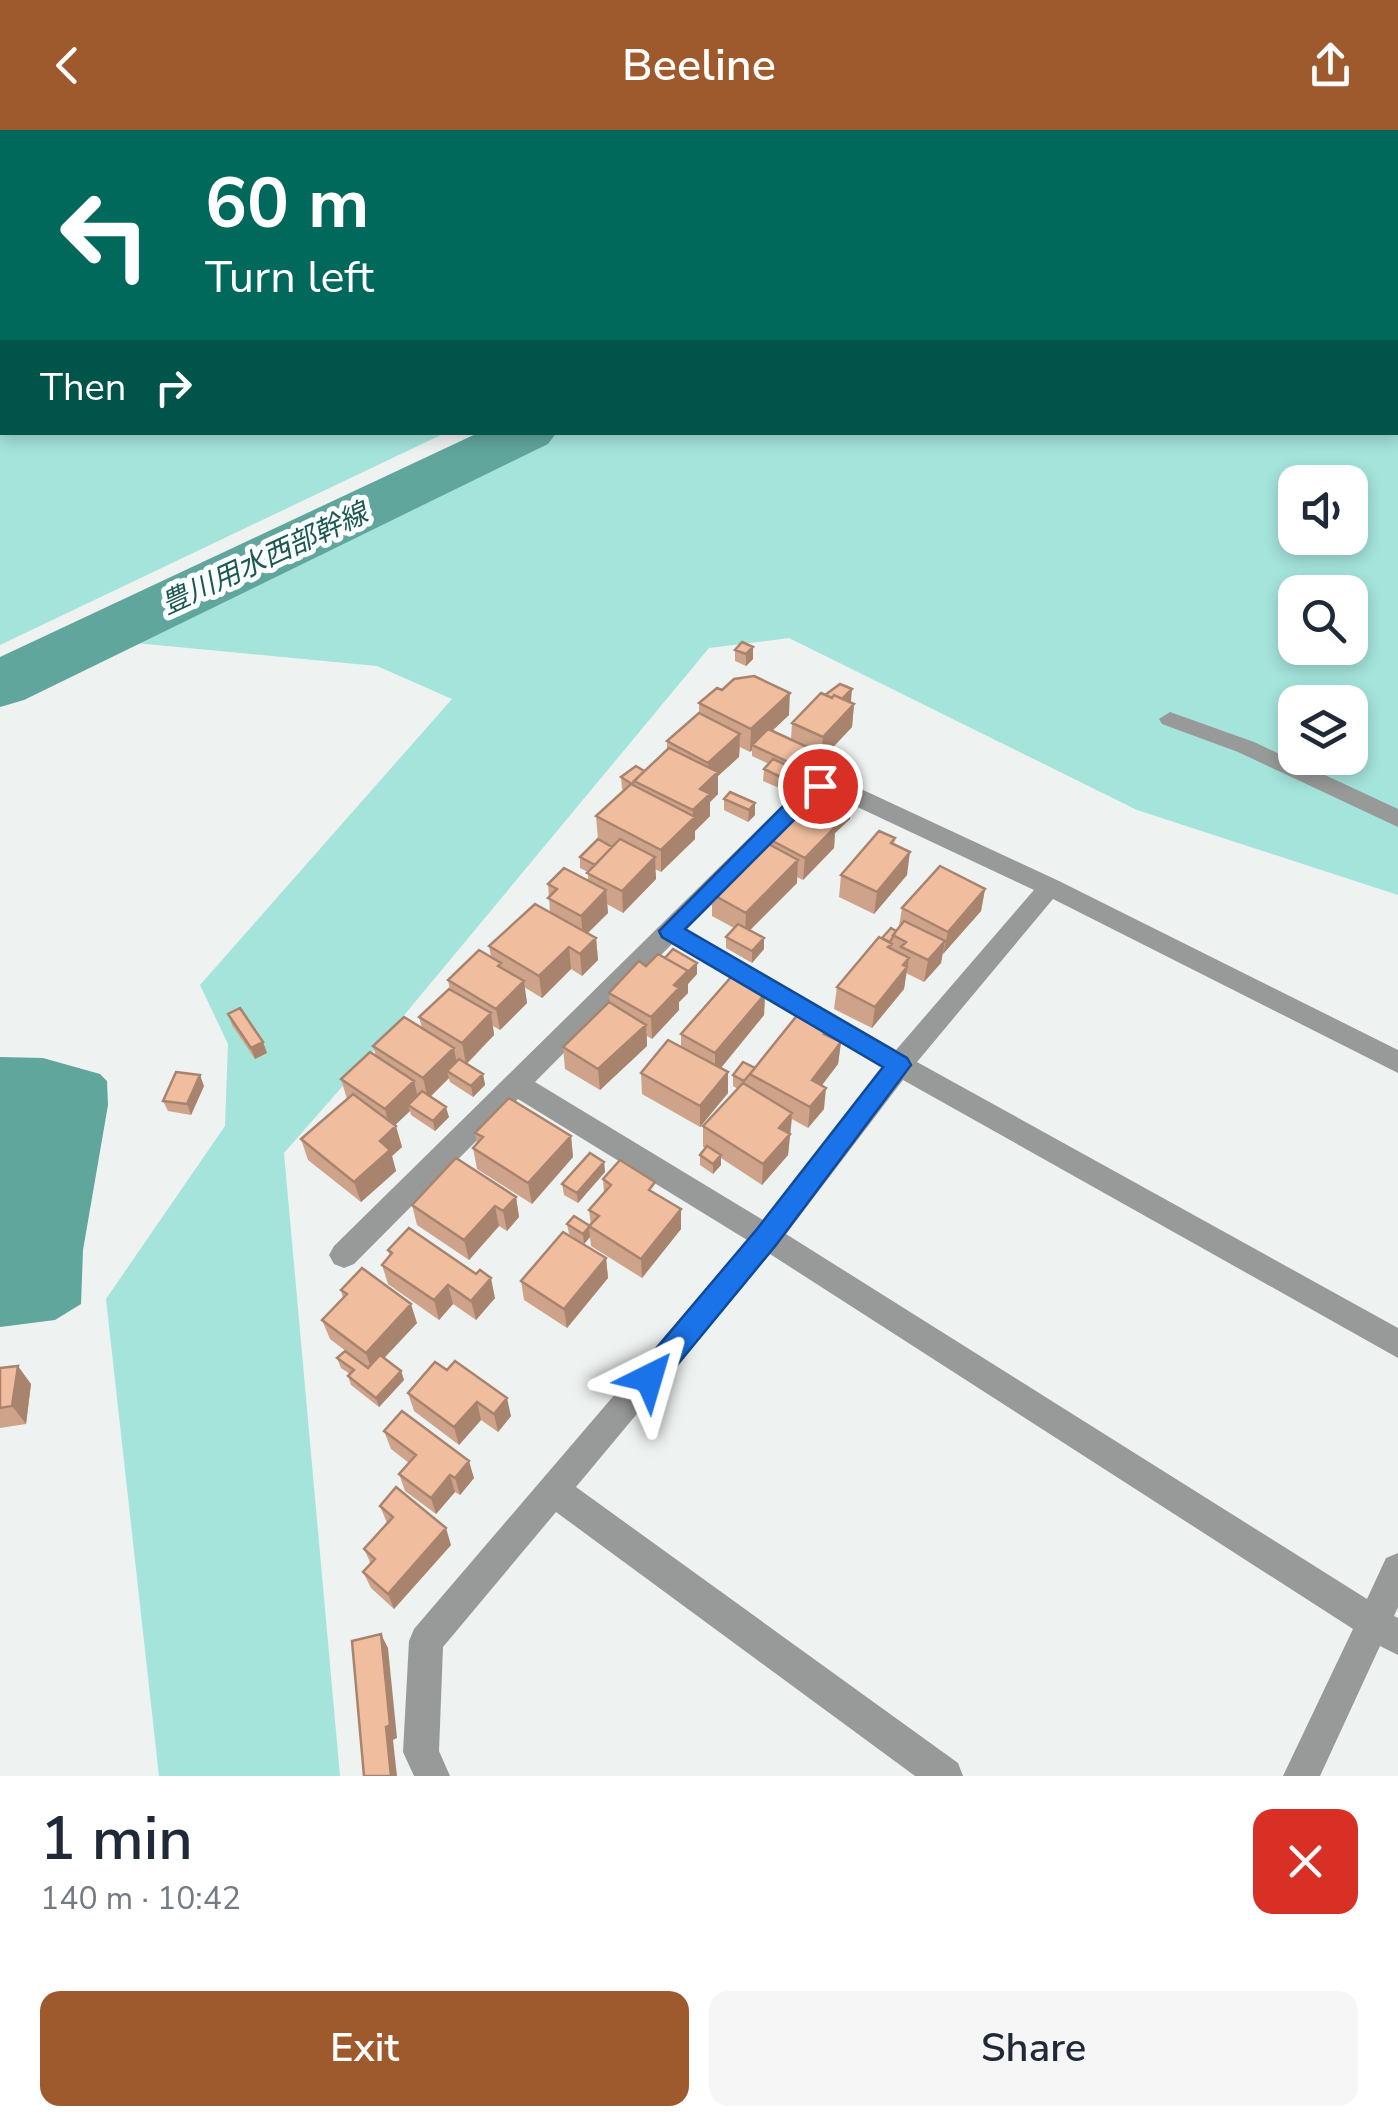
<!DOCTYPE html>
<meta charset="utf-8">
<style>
body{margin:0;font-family:"Nunito Sans","Noto Sans JP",sans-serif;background:#f6f6f7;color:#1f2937;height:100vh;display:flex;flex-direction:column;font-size:38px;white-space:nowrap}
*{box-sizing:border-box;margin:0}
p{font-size:32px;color:#747a83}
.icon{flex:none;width:55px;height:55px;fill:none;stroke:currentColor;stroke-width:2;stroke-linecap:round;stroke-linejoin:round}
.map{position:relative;height:1646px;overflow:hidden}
.sheet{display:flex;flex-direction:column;background:#fff;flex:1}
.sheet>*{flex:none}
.guide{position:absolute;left:0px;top:0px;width:1400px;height:305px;box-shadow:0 5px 15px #0003;background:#00695c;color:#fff;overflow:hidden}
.buttons{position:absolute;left:1278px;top:335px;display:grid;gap:20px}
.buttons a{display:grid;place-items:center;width:90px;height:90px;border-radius:20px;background:#fff;box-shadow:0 5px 15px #0003;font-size:50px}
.pin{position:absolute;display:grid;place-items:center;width:85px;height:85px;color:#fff;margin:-42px;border:5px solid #fff;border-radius:50%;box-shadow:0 2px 10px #0007}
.me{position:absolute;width:110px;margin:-55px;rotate:40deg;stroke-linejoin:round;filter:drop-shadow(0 0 8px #0008)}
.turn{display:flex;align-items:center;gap:35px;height:210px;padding:0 40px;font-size:45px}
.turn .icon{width:130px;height:130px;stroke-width:2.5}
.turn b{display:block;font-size:70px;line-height:85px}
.then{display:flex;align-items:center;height:95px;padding:0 40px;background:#0003;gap:20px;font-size:38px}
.round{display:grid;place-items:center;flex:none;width:105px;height:105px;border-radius:20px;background:#f6f6f7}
.head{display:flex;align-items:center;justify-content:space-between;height:170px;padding:0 40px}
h1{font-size:60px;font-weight:600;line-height:75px}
.action{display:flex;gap:20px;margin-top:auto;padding:20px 40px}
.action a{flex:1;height:115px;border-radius:20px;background:#9e592c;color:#fff;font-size:40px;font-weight:600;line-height:115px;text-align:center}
.action a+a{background:#f6f6f7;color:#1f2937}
header{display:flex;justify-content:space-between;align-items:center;height:130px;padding:0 40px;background:#9e592c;color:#fff;font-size:45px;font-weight:600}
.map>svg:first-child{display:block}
</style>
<header><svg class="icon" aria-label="back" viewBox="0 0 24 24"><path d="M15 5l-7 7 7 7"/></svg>Beeline<svg class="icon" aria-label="share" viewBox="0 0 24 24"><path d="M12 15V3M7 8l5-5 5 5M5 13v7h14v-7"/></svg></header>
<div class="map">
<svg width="1398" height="1646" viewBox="0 0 1398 1646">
<rect width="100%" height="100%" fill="#eef2f1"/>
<path fill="#a4e4db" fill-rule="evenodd" d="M0,0H1398V765L1137,680L789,508L709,518L391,901L284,1023L340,1646H159L106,1169L225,996L228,914L200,855L452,569L377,536L125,512L537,303L1398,302V2H2V302L445,303L0,515ZM1295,352H1350V408H1295ZM1295,462H1350V518H1295ZM1295,572H1350V628H1295Z"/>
<path fill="#60a69d" d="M0,927L43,928L100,944L107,951L108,975L83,1120L81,1174L55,1190L0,1197Z"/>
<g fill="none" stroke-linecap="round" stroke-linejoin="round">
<path fill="#60a69d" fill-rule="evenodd" d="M480,302H557L548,314L24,570L0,577V527Z"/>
<path fill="#989999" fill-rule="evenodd" d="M1170,582L1254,612L1398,679V697L1238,622L1162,594L1159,589Z
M820,648L846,652L1059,751L1398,920V943L1053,769L917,932L1398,1198V1228L903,950L786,1104L1367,1469L1386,1428L1398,1423V1477L1394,1486L1398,1488V1525L1380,1516L1320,1646H1283L1353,1499L770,1124L576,1357L958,1633L963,1646H915L556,1382L443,1517L439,1621L450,1646H414L403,1622L409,1511L414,1499L747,1110L518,969L354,1134L344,1138L334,1134L329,1125L334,1116L802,656ZM824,664L834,666L1034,760L896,920L687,799ZM672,814L882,938L763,1090L535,952Z"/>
</g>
<path fill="#cea389" d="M753,517V529L746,536L735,531V520Z
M851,571L849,572L854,574L852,597L821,630L816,628L815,633L800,649L796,648V651L786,661L763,651L764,639L769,634L752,626V620L750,622L740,617L739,627L718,646V664L710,672V686L695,701V709L661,742L655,739L656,749L623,783L607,774L608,783L587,803L596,808L598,830L582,846L571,839L542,868L524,857L527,873L500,900L493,896L494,905L467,934L483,944L485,955L473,967L450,952L449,948L431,966L449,987L435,1001L411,985L410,981L395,995L402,1017L392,1026L396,1041L361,1072L308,1030L301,1009L347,969L341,949L376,926L373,916L422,898L419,887L450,860L448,850L491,827L489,816L550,782L548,754L588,751V742L580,738V727L598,709L596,686L624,660L622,659L621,647L644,641L667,620V611L699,584V573L789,585L772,601L791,609L792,593Z
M724,669L755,673V685L748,692L724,680Z
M803,672L850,689L835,703L834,718L803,750L797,747V753L750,800L764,808V819L752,833L726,818V807L734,798L712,786V764L769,714V709L802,679Z
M895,708L894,715L907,745L874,784L839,767L841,745Z
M985,759L981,781L943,824H942L941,833L924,852L906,843L904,859L872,898L834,879L837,857L882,809L896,801L899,796L902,778Z
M665,828L697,833V844L688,854V863L679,872V880L652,909L647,906V916L600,960L565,939L563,917L610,872L609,863L646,836Z
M765,864L764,885L721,938L728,963L700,997L642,964L641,943L681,917V904Z
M228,884L263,912L267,923L255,929L232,895Z
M831,908L841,912L838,934L822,955L824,979L808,998L792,989L788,1025L762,1055L721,1028V1035L713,1044L700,1035V1025L706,1018L703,1017V996L738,959L733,956V945Z
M204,956L191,985L168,981L163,971Z
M475,1003L571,1006L573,1027L532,1074L477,1039L473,1018L477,1014Z
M604,1032L605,1042L578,1073L564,1065L562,1054Z
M603,1049L656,1064L681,1099L642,1148L591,1116L590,1107L584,1114L569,1104L567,1094L591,1095L589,1080L604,1063Z
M516,1067L519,1087L507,1101L499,1096L469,1130L417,1095L412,1075Z
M388,1120L495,1168L476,1190L453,1174L439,1190L388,1154L382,1135L390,1126Z
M606,1128L608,1148L567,1198L524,1170L521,1151Z
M341,1160L417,1193L384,1228L401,1241L404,1250L379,1277L351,1255L348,1246L350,1244L341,1238L337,1228L368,1238L330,1209L322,1190L343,1168Z
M0,1238L31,1254L26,1294L0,1298Z
M447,1240L511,1286L498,1302L481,1290L459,1315L414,1281L408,1263Z
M384,1301L474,1348L460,1365L455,1362L436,1384L405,1361L399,1344L409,1333L391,1319Z
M380,1376L451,1415L394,1479L371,1458L363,1442L371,1434L364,1419L387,1393Z"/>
<path fill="#a8846f" d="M753,517V529L746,536V524Z
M852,559L851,571L836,587L837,575Z
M790,563L789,585L756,616L752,615V620L750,622L751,599Z
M854,574L852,597L821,630L823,607Z
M740,604L739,627L718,646V664L710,672V686L695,701V709L661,742V720L693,689V680L700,659L708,651V633Z
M816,621L815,633L800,649L801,638Z
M797,640L796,651L786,661L787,650Z
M852,666L850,689L835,703L834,718L803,750L805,728L830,702L832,687Z
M755,673V685L748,692L749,680Z
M910,722L907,745L874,784L877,762Z
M655,727L656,749L623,783L622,761Z
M798,730L797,753L745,805L746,783Z
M985,759L981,781L943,824L948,802Z
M606,760L608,783L583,808L581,786Z
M596,808L598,830L582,846L580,824Z
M764,808V819L752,833V821Z
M945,811L941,833L924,852L928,830Z
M569,817L571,839L542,868L539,846Z
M909,828L904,859L872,898L875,877Z
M697,833V844L688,854V863L679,872V880L652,909L651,887L674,855Z
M524,851L527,873L500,900L496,879Z
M765,864L764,885L715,945V923Z
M491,883L494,905L466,934L462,913Z
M833,894L831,915L824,904Z
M646,895L647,916L600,960L598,939Z
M263,912L267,923L255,929L251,918Z
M841,912L838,934L810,971L812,950Z
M454,918L458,939L447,941L449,948L428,969L423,948Z
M728,942V963L700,997V976Z
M483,944L485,955L473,967L471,956Z
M200,945L204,956L191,985L187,974Z
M414,951L419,972L408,975L410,981L390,1000L385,979Z
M826,958L824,979L808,998L810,977Z
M446,977L449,987L435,1001L433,991Z
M792,983L788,1025L762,1055L763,1034L779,998Z
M396,996L402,1017L392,1026L396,1041L361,1072L354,1052L380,1011Z
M571,1006L573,1027L532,1074L528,1053Z
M721,1025V1035L713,1044V1034Z
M604,1032L605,1042L578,1073L577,1063Z
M516,1067L519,1087L507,1101L503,1081Z
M495,1076L499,1096L469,1130L464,1110Z
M681,1079V1099L642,1148L641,1129Z
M589,1097L590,1107L584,1114L583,1104Z
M606,1128L608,1148L567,1198L564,1179Z
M491,1148L495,1168L476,1190L471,1171Z
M448,1155L453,1174L439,1190L434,1170Z
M411,1174L417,1193L372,1241L366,1223Z
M18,1236L31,1254L26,1294L12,1276Z
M401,1241L404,1250L379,1277L376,1268Z
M507,1268L511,1286L498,1302L494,1284Z
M477,1272L481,1290L459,1315L454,1297Z
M469,1331L474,1348L460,1365L455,1348Z
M450,1345L455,1362L436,1384L431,1368Z
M446,1398L451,1415L394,1479L388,1464Z
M381,1504L388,1518L397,1608L393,1610L397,1646H391L386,1597Z"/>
<path fill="#f0bd9f" stroke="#a8846f" stroke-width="2.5" d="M742,512L753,517L746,524L735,520Z
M754,546L790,563L751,599L699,573L717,558L722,560L734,549Z
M840,554L852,559L842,569L834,565L832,568L825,565Z
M821,563L832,568L834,565L854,574L823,607L792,593Z
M699,583L740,604L708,633L667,611Z
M768,599L816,621L801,638L752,615Z
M669,618L718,642L700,659L710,664L693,680L634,651Z
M773,629L797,640L787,650L764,639Z
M636,636L644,641L632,654L621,647Z
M824,652L852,666L832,687L803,672Z
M631,654L695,687L661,720L596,686Z
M730,662L755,673L749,680L724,669Z
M800,678L836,696L805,728L769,709Z
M879,701L895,708L891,713L910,722L877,762L841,745Z
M598,709L612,717L595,735L580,727Z
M620,709L655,727L622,761L587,743Z
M765,712L798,730L746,783L712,764Z
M940,736L985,759L948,802L902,778Z
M564,738L606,760L581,786L548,768L557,759L548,754Z
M535,774L596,808L580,824L569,817L539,846L489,816Z
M904,791L945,811L928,830L901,817L906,812L893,805Z
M738,794L764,808L752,821L726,807Z
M891,798L896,801L890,812L882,808Z
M879,807L892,814L888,817L909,828L903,835L907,837L875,877L837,857Z
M673,819L697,833L688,842V841L665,828Z
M479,820L501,833L498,836L524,851L496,879L448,850Z
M658,824L688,841L674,855L679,858L651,887L609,863L639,831L646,836Z
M732,846L765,864L715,923L681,904Z
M449,859L491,883L462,913L419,887Z
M609,872L646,895L598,939L563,917Z
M240,878L263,912L251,918L228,884Z
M803,878L833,894L824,904L841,912L812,950L826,958L810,977L750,944Z
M404,887L454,918L423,948L373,916Z
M668,910L728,942L700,976L641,943Z
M370,922L414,951L385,979L341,949Z
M459,929L483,944L471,956L447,941Z
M743,932L755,938L744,951L733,945Z
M176,942L200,945L187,974L163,971Z
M743,953L792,983L779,998L790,1004L763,1034L703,996Z
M422,961L446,977L433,991L408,975Z
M353,964L396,996L380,1011L390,1020L354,1052L301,1009Z
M509,968L571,1006L528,1053L473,1018L483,1007L475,1003Z
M707,1016L721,1025L713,1034L700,1025Z
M590,1023L604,1032L577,1063L562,1054Z
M456,1028L516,1067L503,1081L495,1076L464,1110L412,1075Z
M620,1030L655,1052L649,1060L681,1079L641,1129L589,1096L599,1086L589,1080L611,1055L603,1049Z
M574,1086L590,1096L583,1104L567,1094Z
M409,1098L476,1144L480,1140L491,1148L471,1171L448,1155L434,1170L382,1135L392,1123L388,1120Z
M563,1102L606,1128L564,1179L521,1151Z
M362,1138L411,1174L366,1223L322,1190L347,1164L341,1160Z
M345,1221L368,1238L380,1225L401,1241L376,1268L348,1246L354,1240L337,1228Z
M455,1231L507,1268L494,1284L477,1272L454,1297L408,1263L435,1232L447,1240Z
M18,1236L12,1276L0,1278V1238Z
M402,1281L469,1331L455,1348L450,1345L431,1368L399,1344L416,1325L384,1301Z
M396,1357L446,1398L388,1464L363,1442L375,1429L364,1419L393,1387L380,1376Z
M381,1504L390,1595L386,1597L391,1646H364L352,1511Z"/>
<path fill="#1a73e8" stroke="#114b97" stroke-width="2.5" d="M820,649L827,651L830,656L817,667L685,799L907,928L911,935L776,1115L659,1257L649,1261L639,1257L635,1248L639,1239L757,1099L883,937L662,807L659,801L802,657Z"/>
<g text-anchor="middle" stroke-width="10" stroke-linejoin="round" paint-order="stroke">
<g font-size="28" font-style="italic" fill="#1c5751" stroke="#fbfffe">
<text transform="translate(264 428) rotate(-25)" y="10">豊川用水西部幹線</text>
</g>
</g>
</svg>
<div class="buttons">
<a><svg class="icon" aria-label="sound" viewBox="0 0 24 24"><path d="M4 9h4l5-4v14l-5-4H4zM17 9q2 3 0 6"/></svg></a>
<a><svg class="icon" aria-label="search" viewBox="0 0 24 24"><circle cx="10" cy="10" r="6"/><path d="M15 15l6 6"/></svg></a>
<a><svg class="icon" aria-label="layers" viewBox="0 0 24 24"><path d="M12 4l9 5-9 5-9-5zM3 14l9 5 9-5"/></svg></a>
</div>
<div class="pin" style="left:820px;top:656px;background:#d93025"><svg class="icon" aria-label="arrive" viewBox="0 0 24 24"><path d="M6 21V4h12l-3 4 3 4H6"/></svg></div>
<svg class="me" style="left:649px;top:1248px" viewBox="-20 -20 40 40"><path d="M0-17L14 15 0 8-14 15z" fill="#1a73e8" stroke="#fff" stroke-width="4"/></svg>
<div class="guide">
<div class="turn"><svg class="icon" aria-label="left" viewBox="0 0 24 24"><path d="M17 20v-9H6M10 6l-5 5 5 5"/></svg><div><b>60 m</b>Turn left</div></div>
<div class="then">Then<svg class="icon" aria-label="right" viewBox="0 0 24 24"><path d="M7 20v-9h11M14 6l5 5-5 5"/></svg></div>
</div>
</div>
<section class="sheet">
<div class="head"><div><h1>1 min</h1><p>140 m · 10:42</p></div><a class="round" style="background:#d93025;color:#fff"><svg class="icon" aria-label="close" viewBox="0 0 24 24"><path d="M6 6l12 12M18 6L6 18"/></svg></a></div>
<div class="action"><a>Exit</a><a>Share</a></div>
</section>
